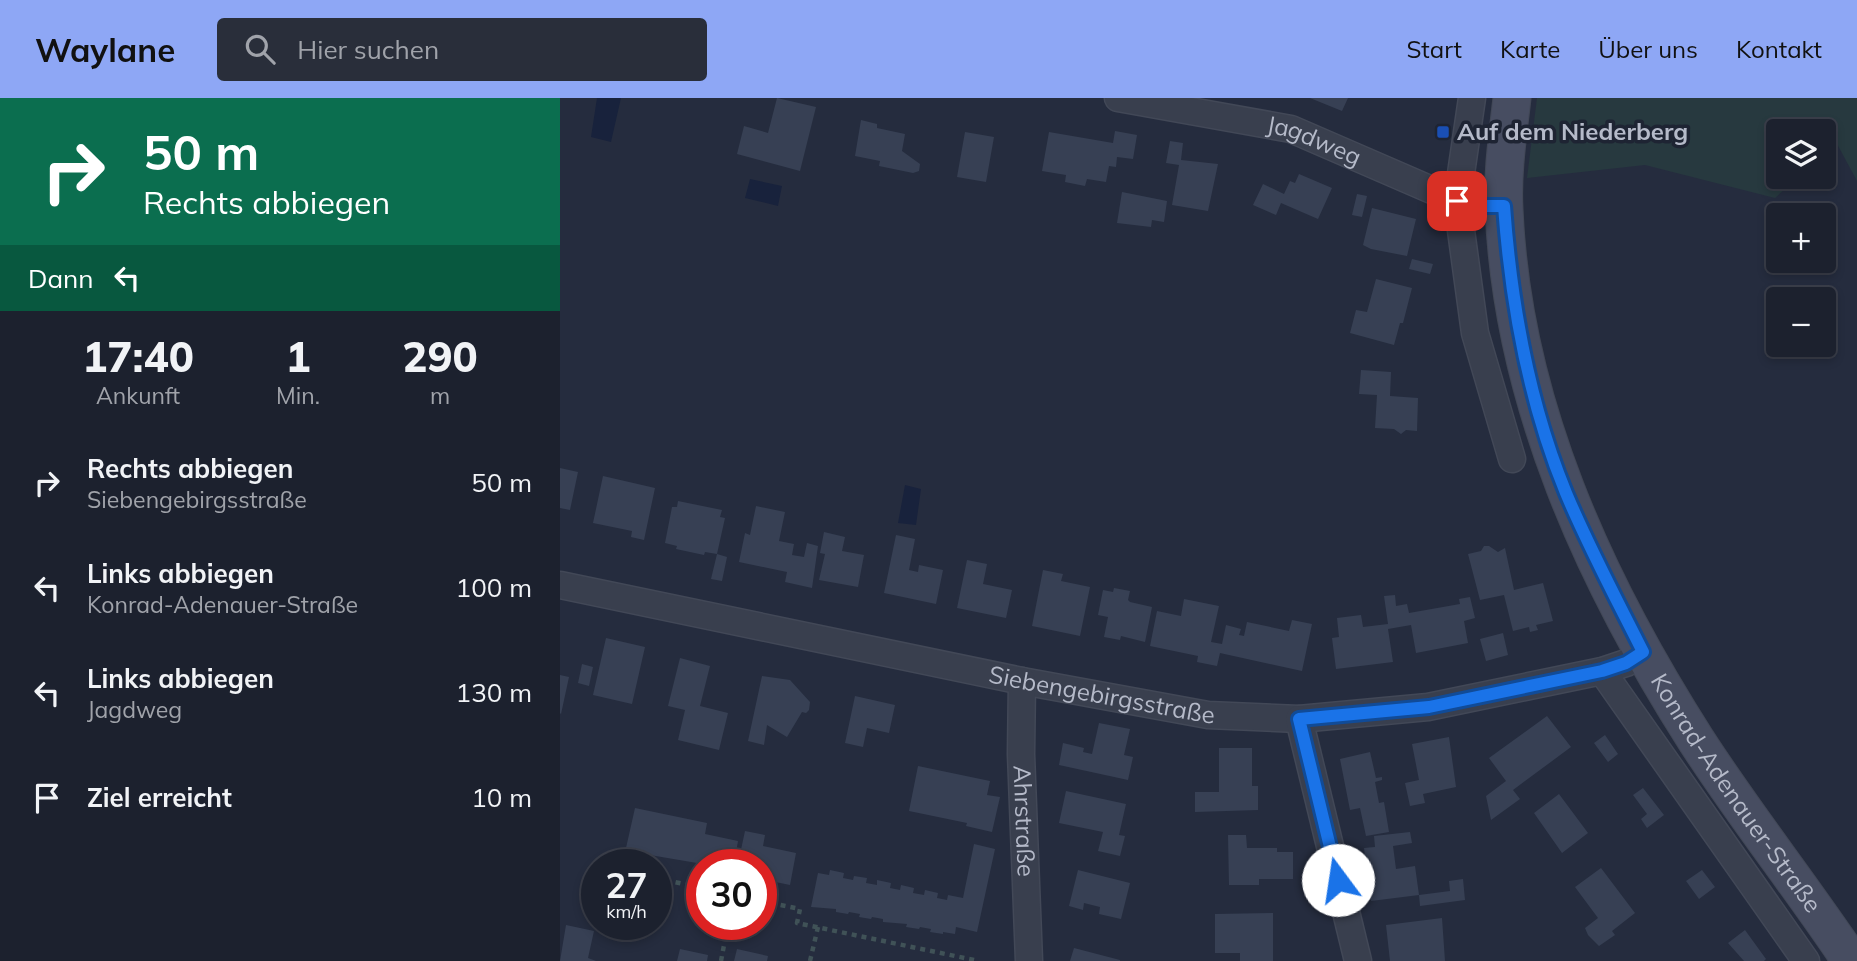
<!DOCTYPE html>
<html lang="de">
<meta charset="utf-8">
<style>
body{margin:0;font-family:Mulish,sans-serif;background:#292e3a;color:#f1f3f6;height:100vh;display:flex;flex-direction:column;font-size:26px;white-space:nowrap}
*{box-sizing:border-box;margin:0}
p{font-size:23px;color:#a0a3aa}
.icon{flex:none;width:38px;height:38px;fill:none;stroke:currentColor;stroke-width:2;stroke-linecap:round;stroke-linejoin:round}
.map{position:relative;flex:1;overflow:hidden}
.panel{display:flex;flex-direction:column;background:#1c212e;width:560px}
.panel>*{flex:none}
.guide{background:#0b6e4f;color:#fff;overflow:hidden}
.controls{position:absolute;left:1206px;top:21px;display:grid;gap:14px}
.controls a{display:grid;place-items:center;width:70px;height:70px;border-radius:7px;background:#1c212e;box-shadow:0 4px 10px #0003,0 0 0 2px #3a3e4a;font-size:35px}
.speed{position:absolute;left:21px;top:751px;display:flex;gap:14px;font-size:35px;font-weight:700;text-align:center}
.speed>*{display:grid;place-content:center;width:91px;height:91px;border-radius:50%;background:#1c212e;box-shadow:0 4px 10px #0003,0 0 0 2px #3a3e4a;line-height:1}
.speed small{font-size:18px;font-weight:400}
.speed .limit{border:10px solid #d22;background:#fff;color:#111}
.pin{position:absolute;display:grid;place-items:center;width:60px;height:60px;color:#fff;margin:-30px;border-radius:14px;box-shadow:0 4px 10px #0006}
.me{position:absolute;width:77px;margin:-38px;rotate:346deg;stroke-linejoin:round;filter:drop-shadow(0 0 5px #0008)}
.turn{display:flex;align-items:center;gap:24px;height:147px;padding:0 28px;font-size:32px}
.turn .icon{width:91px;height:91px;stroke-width:2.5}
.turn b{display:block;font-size:49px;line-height:60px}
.then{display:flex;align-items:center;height:66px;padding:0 28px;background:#0003;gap:14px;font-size:26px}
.eta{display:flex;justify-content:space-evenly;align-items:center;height:119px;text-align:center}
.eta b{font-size:42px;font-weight:800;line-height:49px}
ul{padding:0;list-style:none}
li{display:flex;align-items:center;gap:21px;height:105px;padding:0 28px}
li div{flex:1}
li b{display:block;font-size:26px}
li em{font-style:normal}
header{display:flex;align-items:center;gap:42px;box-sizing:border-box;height:98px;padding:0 35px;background:#8ea7f5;color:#111}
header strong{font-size:33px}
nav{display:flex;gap:38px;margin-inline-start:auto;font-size:24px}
.search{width:490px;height:63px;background:#292e3a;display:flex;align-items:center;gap:18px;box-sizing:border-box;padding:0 24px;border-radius:7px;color:#a0a3aa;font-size:26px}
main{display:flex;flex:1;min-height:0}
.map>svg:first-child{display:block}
</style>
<header>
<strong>Waylane</strong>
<div class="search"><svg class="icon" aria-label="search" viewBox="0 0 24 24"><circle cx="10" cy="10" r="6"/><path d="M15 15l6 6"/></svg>Hier suchen</div>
<nav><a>Start</a><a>Karte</a><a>Über uns</a><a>Kontakt</a></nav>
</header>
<main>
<section class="panel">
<div class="guide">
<div class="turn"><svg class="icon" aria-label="right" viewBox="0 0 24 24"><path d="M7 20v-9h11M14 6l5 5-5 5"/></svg><div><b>50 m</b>Rechts abbiegen</div></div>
<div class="then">Dann<svg class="icon" aria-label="left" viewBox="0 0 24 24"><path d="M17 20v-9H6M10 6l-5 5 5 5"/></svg></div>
</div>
<div class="eta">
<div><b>17:40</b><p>Ankunft</p></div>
<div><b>1</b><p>Min.</p></div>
<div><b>290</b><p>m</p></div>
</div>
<ul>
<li><svg class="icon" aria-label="right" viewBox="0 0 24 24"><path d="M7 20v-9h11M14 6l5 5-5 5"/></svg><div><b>Rechts abbiegen</b><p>Siebengebirgsstraße</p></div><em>50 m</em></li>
<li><svg class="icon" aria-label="left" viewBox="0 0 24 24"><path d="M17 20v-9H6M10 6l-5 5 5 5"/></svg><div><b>Links abbiegen</b><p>Konrad-Adenauer-Straße</p></div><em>100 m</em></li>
<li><svg class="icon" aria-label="left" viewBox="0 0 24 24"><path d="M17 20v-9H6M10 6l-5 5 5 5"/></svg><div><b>Links abbiegen</b><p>Jagdweg</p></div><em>130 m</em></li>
<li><svg class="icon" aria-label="arrive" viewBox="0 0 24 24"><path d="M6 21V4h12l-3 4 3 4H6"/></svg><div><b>Ziel erreicht</b></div><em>10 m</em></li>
</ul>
</section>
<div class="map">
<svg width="1297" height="863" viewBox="0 0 1297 863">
<rect width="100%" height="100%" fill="#252c3e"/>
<path fill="#27393f" d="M977,0H1297V83L1276,44L1264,55V33H1218V79H1238L1215,100L1085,67L967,80Z"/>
<path fill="#18223c" d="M37,0H61L51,44L31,39Z
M190,81L222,88L218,108L185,100Z
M345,387L361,391L356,427L338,425Z"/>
<path fill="#374054" d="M217,0L256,9L240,73L177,56L184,28L208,35Z
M750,0H788L782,13Z
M301,22L317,26V30L345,36L342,53L360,66L359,73L353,75L319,68L320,63L295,58Z
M555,33L577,37L573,61L557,59L556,69L549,68L546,84L527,81L525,88L505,84L506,77L482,73L489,34L553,45Z
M405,34L434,39L426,84L397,79Z
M610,43L623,45L621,62L658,66L648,113L612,107L619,67L606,65Z
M739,76L772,90L758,121L721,105L716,117L693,107L703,86L724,96L730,83L735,85Z
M562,94L607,103L604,124L592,122L591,129L557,125Z
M797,96L807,98L802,119L792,117Z
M812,110L856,121L847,158L811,151L803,147Z
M852,161L873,166L870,176L849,171Z
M816,181L852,190L843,225H840L834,247L790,235L796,212L807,214Z
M801,272L831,274L830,298L858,300L857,333L846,332L841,336L834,331L815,330L817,297L799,296Z
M0,370L18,374L10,412L0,410Z
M43,378L95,390L84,442L71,439L72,433L33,425Z
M118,403L162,412L160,419L165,420L157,456L167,459L162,483L151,481L157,456L145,454L144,457L116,451L117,448L105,445L112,409H117Z
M196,408L225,414L219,443L234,446L232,457L244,459L247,445L258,448L252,490L225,484L227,474L179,464L185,435L190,437Z
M264,434L285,439L282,453L304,457L298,489L259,482L265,456L260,455Z
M336,437L355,441L349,472L358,474L359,467L383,472L376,506L324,495Z
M924,448H929L938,454L945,450L954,492L983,485L993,523L976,527L978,532L970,534L969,529L953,533L944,497L920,502L908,456L921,453Z
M407,462L427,466L423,486L452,492L446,520L397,510Z
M483,472L503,476L501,483L530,489L520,538L472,528Z
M554,490L570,493L568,502L570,504L592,509L585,544L561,538L560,542L544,539L548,519L538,517L543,492L553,494Z
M835,497L836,508L847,506L849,515L900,506L899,501L910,499L915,520L904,523L908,545L856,555L851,527L828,531L833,564L776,571L772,540L779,539L777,520L801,517L803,529L828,526L824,498Z
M624,501L659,508L651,544L662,546L666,527L681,531L679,537L684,538L687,524L729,533L732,522L752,526L742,573L660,555L657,568L637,564L638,558L590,548L597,513L621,518Z
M943,535L948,557L926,563L920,541Z
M46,540L85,549L72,606L33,597Z
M120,560L150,568L140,608L168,615L159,652L118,642L125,612L108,608Z
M22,566L33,569L29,588L18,585Z
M0,577L9,579L1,616L0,615Z
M202,578L230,582L250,604L249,612L246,615L242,614L227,639L207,627L204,647L188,643Z
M295,598L335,607L329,635L307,630L303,649L285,645Z
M987,618L1011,649L953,692L960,701L931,722L926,698L946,683L929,660Z
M539,625L570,631L564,657L573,659L568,682L499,667L503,645L524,650L523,654L532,656Z
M1045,637L1058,656L1048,664L1034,645Z
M889,639L896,689L863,696L865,705L850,708L845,685L859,682L852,646Z
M659,650H692V688H698V712L635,714V694H659Z
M810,654L816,680L822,679V682L815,684L819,705L824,704L829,734L806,738L800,710L790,712L780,661Z
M358,668L430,683L427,697L440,699L432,734L406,728L407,725L349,713Z
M1083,690L1104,717L1087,730L1081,721L1087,716L1073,697Z
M506,693L566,706L559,737L565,738L560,758L538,753L543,734L499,725Z
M999,696L1028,735L1002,755L974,715Z
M75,710L147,725L145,736L178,743L175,760L179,761L185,733L205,737L203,748L236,755L230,787L201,781V766L142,768L137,767V765L84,756L85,753L66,750Z
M850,734L852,745L833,748L836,771L855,768L859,797L811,803L804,750L815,749L814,738Z
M668,737H686L687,750H717V754H733V781H699V787H669Z
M414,746L435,751L417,834L396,829L395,836L383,834V836L370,834L371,831L360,829L359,831L346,829L347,826L323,824V821L312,819L311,821L299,819L300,816L289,814L288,816L276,814V811L251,809L258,775L269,777L270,772L284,775L283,780L293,782L294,778L307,780L306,785L317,787V782L331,785L330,790L340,792L341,787L354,790L353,795L364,797L365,792L378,795L377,800L387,802L388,797L403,800Z
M1041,770L1075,815L1052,833L1055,837L1039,848L1028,837L1025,830L1038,820L1015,789Z
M518,772L570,785L561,821L539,816L540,809L524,805L523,812L509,808Z
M1142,772L1155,789L1139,801L1126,783Z
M903,781L905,802L860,808L859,797L890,793L889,783Z
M713,815V863H680V855H655V816Z
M882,820L885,863H830L826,827Z
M6,827L34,833L28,860L36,863H0Z
M1185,832L1206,861L1204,863H1184L1168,845Z
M514,850L560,862V863H510Z
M120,851L148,857L147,863H117Z
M177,851L208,858L207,863H174Z"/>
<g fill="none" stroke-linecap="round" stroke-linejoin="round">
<g stroke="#424857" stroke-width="29">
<g id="street">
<path id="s1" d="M558,0L731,31L897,103L923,108H944"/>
<path d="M912,0L897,103L915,235L952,361"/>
<path id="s2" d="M0,487L462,583L648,617L739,621L868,609L1042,573L1066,565L1083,554"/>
<path d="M1042,573L1246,863"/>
<path id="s3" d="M462,583L461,656L469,863"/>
<path d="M739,621L798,863"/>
</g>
</g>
<g stroke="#424857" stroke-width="39">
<g id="secondary">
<path id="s4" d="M952,0C948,36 942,74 944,111C952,303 1034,482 1136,642C1185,718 1241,788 1291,863"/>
</g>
</g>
<path stroke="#405257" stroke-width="4.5" stroke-dasharray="5 5" stroke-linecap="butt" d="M96,780L142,790
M201,803L240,811L237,825L419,863
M161,863L168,826
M250,863L258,829"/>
<use href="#street" stroke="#393f4e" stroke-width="26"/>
<use href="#secondary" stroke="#474d61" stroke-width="37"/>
</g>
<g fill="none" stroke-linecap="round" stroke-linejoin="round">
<g stroke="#114b97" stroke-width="18">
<path id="route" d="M778,782L739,621L869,609L1042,573L1066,565L1083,554C1057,502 1029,450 1006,395C969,305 951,205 944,108H923L897,103"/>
</g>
<use href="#route" stroke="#1a73e8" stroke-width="12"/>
</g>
<rect fill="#1a4fb4" stroke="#1e2433" stroke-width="2.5" x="876" y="27" width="14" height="14" rx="3.5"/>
<g text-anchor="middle" stroke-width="7" stroke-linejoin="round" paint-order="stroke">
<g font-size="24" font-weight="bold" fill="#b5bac9" stroke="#1e2433" text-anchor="start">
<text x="897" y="42">Auf dem Niederberg</text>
</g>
<g font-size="24" fill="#b5bac9" stroke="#1e2433">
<text dy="8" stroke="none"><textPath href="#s1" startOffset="201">Jagdweg</textPath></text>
<text dy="8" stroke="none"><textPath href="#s2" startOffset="553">Siebengebirgsstraße</textPath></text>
<text dy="8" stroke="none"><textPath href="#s4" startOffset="749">Konrad-Adenauer-Straße</textPath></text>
<text dy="8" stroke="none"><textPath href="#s3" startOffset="140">Ahrstraße</textPath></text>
</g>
</g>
</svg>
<div class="controls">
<a><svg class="icon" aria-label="layers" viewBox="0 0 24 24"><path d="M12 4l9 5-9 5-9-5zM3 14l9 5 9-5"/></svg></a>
<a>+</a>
<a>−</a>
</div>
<div class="speed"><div>27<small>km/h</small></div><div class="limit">30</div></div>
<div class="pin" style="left:897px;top:103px;background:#d93025"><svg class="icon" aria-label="arrive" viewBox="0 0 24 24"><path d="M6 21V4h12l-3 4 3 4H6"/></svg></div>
<svg class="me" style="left:778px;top:782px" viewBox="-20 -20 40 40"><circle r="19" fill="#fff"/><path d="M0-13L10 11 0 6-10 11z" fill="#1a73e8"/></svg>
</div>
</main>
